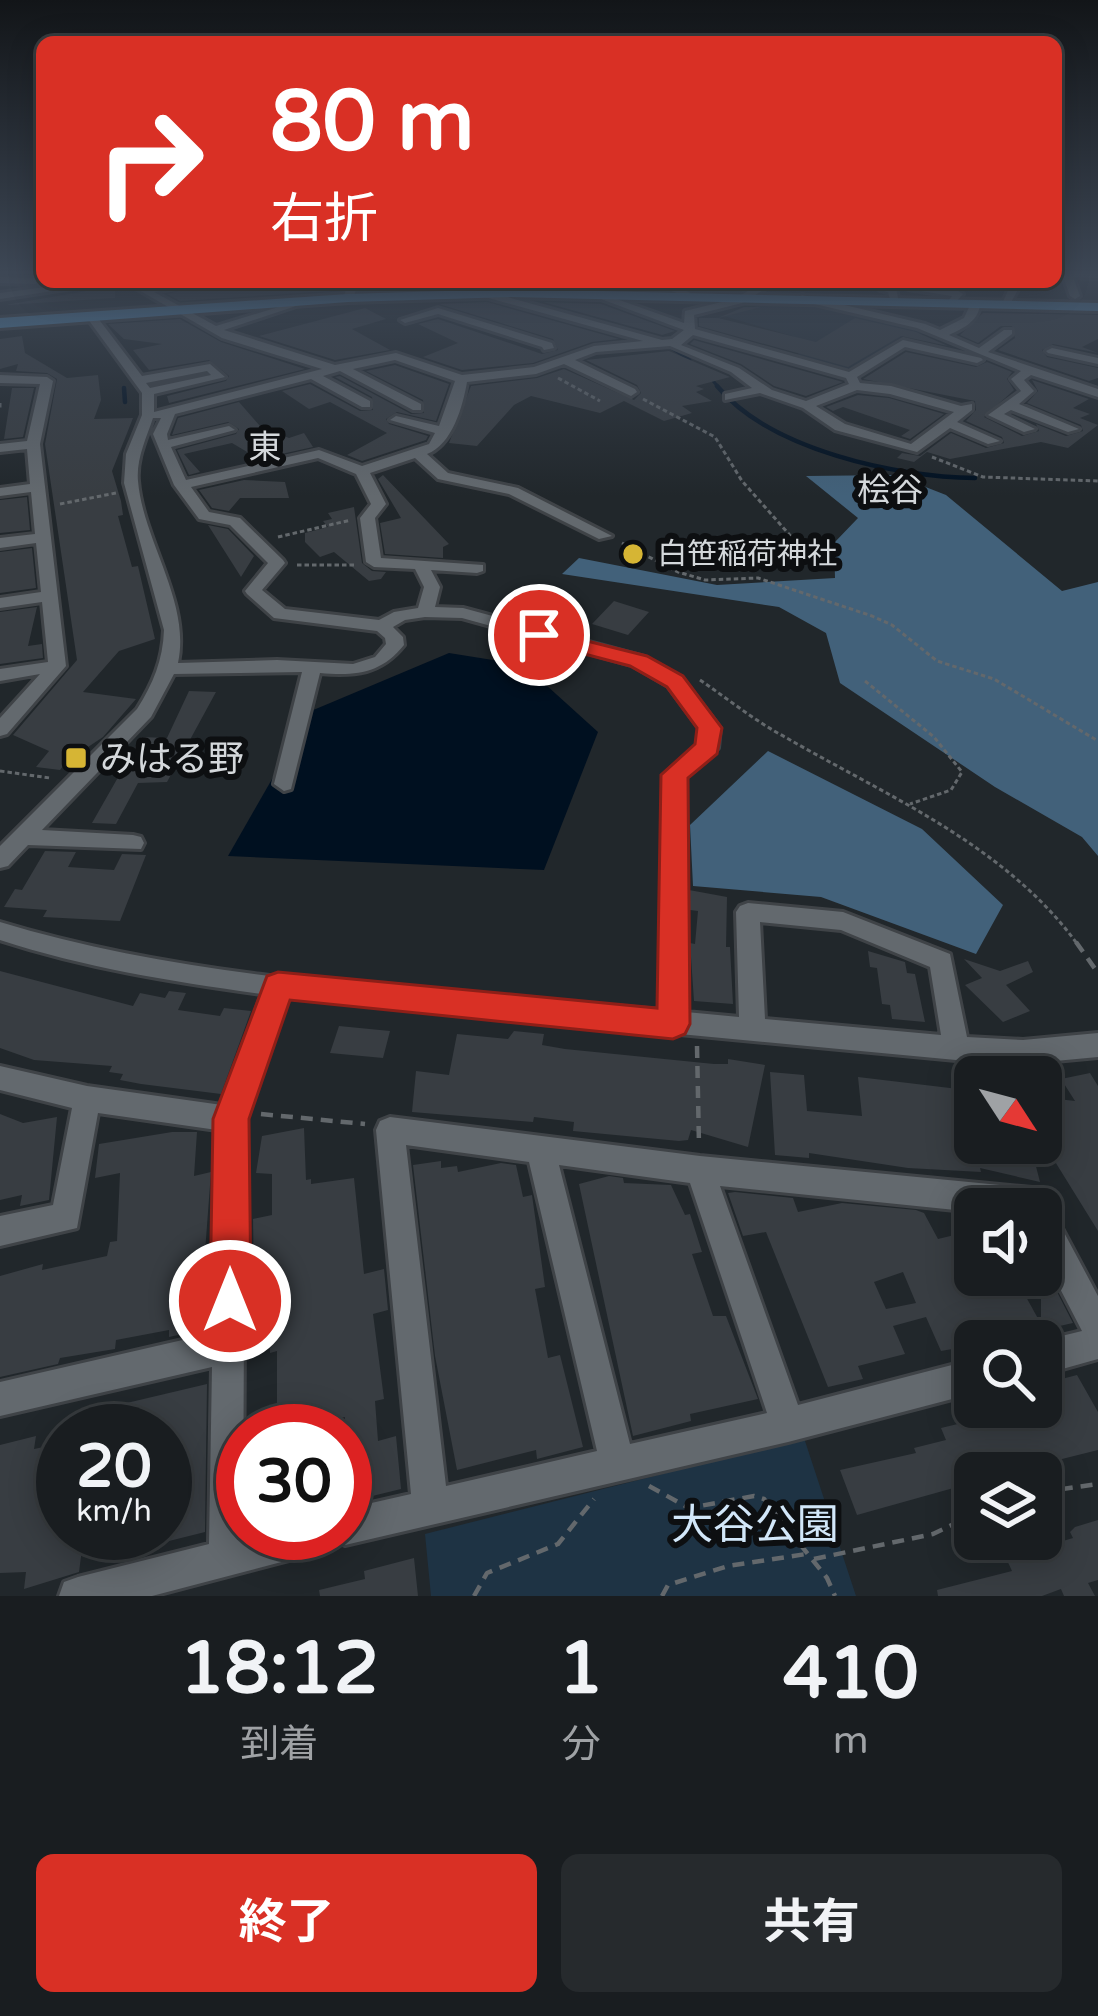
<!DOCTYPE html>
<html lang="ja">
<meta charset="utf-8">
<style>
body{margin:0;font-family:"Varela Round","Noto Sans JP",sans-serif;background:#262a2d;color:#f1f3f6;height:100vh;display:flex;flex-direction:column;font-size:45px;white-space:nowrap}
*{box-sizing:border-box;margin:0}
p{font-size:39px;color:#9fa2a5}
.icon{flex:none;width:66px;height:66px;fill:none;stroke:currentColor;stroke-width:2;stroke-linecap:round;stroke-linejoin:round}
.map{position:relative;height:1596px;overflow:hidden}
.drawer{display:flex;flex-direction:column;background:#191d20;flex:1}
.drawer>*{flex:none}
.top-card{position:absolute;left:36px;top:36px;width:1026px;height:252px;border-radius:18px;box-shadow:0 6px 30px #0003,0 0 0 3px #373b3e;background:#d93025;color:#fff;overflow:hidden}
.needle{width:78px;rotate:126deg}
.fabs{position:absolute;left:954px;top:1056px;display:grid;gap:24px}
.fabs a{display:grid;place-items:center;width:108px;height:108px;border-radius:18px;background:#191d20;box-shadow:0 6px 30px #0003,0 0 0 3px #373b3e;font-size:60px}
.speed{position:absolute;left:36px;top:1404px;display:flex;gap:24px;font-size:60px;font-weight:700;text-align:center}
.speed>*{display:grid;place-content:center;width:156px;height:156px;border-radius:50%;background:#191d20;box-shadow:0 6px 30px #0003,0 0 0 3px #373b3e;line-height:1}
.speed small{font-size:30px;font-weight:400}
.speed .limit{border:18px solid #d22;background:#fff;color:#111}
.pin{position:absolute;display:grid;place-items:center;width:102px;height:102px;color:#fff;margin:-51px;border:6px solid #fff;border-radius:50%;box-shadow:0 3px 12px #0007}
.me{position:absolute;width:132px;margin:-66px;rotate:0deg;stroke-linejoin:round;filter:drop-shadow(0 0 9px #0008)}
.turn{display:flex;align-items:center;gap:42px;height:252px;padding:0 36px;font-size:54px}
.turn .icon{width:156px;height:156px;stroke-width:2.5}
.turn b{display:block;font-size:84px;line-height:102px}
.eta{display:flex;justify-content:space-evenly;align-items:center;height:204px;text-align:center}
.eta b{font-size:72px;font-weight:700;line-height:84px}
.primary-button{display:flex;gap:24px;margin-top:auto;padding:24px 36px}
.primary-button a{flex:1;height:138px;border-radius:18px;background:#d93025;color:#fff;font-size:48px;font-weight:700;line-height:138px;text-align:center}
.primary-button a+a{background:#262a2d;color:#f1f3f6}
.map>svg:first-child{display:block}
</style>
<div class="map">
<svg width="1098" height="1596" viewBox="0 0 1098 1596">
<rect width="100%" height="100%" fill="#21272b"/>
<path fill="#273038" d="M781,299L892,319L939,336L908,332L850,374L793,357L809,346L792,336L724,316Z"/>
<path fill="#1e3344" d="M804,1438L856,1596H431L425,1534Z"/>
<path fill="#42617a" d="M895,475L946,495L1062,591L1098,582V856L1082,837L995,787L840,683L826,633L779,607L562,574L579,558L717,585L835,578L834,543L858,518L806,476Z
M768,751L922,829L1003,905L976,954L821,897L693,886L690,825Z"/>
<path fill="#001020" d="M449,653L524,665L598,732L544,870L228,856L311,711Z"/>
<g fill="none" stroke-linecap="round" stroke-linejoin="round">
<path stroke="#001020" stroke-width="3" d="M668,346L690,360
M708,375L720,389"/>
<path stroke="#001020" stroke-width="4.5" d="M717,386C770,450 896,477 975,478
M124,388L125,402"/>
</g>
<path fill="#383d42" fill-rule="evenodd" d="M215,282H344L330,291L180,301L167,294Z
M104,288L115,289V298L5,305Z
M487,302L619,339L592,342L533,363L462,370L423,357L458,343L418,324L438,319L542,354L558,350L553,339L439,304Z
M543,302L601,304L675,331L662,335Z
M744,307H761L718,318L816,342L855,318L916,332L948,346L901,336L848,367L699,326V318H718Z
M365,308L386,319L352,329L390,350L335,360L259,336Z
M983,313L1098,315V339L1082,347L1098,353L1053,344L1042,350L1047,357L1098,368V378L1089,381L998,350L1015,338L1012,326H1001L978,343L960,335Z
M180,319L221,342L305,369L169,403L167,396L226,381L229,376L209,360L149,370L133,350L162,344L124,339L108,324Z
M22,336L25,353L67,378L98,375L101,400L94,419L133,418L112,471L121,501L123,515L118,516L132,567L138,566L155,639L119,651L83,692L136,699L103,737L85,749L77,748L60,770L36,767L49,751L13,735L77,660L45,444L57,379L47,373L16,371L18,364L0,369V339Z
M694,340L843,382L806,396L774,386L741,364L690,344Z
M669,351L730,377L696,386L704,389L696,392L712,401L682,406L692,413L664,421L624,401L600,413L531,396L514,405L477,446L449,443L471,386L537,378L564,369L634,400L641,393L637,385L586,360Z
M906,352L976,367L987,362L1012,372L1007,379L1014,390L984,417L1022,436L1039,431L1036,424L1066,436L1083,431L1081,425L1027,403L1038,391L1032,380L1089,399L1073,408L1090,414L1080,418L1098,425L1068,448L1041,442L950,459L927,452L914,462L897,458L902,453L920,456L951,433L986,448L1004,443L1002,437L966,421L976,410L975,401L863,379Z
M395,365L449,384L436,421L397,412L386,419L389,424L428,436L426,440L362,461L347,455L387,433L330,402L309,409L282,391L310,384L360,411L373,410L372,397L335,377L340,376L411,414L424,413L423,400L366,371Z
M12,388H34L23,437L4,439Z
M858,395L889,398L944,414L910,439L901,436L910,430L843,407L833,411L826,407Z
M239,402L260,426L289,438L304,433L313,447L259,459L232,443L184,454L200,472L189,475L177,450L236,434L239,429L228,422L172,435L178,418Z
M383,475L449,544L443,547V558L385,554L380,523L401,518L378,479Z
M244,480L285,482L289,498H240L229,511L212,508L199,490Z
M27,497L30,530L0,533V500Z
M354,507L362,563L372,571L386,572L381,579L369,581L334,552L320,557L305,542V533L328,527L323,521L332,519L328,513Z
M208,525L228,529L254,556L241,577Z
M32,548L36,588L0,593V552Z
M614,601L649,612L628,635L592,624Z
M37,607L28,646L42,644L43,658L0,664V612Z
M189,691L216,692L167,782L138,783L116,824L92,823L141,737L167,738Z
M45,851L76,852L68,867L114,870L122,854L146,855L120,921L43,917L47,910L4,907L15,889L22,890Z
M689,890L727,897L726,947H730L733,1004L694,1001L690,943L695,944L698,911L690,910Z
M868,951L905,962L907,973L915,974L925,1022L892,1019L890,1005L882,1004L877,968L870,967Z
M964,959L1000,971L1028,961L1033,972L1006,985L1030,1011L1003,1022L965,985L982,978Z
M0,971L133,1006L140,993L165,998L169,991L186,993L178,1010L220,1016L224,1008L251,1011L221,1094L141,1084L120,1080L123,1074L109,1072L112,1066L34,1060L0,1048Z
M339,1026L390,1031L383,1058L330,1053Z
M514,1031L544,1034L542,1045L565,1049L714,1064H728V1059L765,1065L748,1147L691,1130L688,1140L679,1141L573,1131L574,1122L534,1117L533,1122L412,1112L416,1071L449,1075L457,1034L508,1039Z
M770,1072L804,1075L807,1111L862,1116L858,1077L975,1091V1143H1030L1040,1182L980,1168L981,1172L908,1168L809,1153V1158L775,1155Z
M1090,1073L1098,1086V1231L1041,1139V1097L1075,1101L1061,1079Z
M0,1114L23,1123L57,1117L49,1200L20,1206L22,1195L0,1200Z
M304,1128L306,1180L311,1179V1184L354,1178L364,1274L384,1269L388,1310L373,1314L384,1399L375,1401L378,1441L396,1436L401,1489L360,1499L358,1482L345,1486V1417L285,1431L277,1429V1351L270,1353L269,1312L274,1311L278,1277L254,1279L253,1219L272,1215V1174L256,1173L262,1136Z
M172,1132H197L194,1176L211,1172L203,1279L205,1329L169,1337V1330L116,1340L115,1349L60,1358L58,1364L0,1377V1276L43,1264L42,1270L107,1256L110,1242L117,1241L120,1173L95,1178L99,1144Z
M441,1161V1168L457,1166L458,1172L501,1163L516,1165L523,1197L532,1195L545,1287L535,1289L548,1358L560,1355L583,1447L537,1459L536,1450L457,1470L435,1356L413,1165Z
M609,1176L623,1178L624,1183L671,1185L685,1215L690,1214L702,1252L692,1254L713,1316H726L758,1399L690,1414L691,1421L633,1436L579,1184Z
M735,1192L793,1198L798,1212L842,1203L916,1210L924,1213L938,1239L975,1230V1283L1014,1275L1041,1324V1291L1055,1288L1073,1323L1037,1331L1040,1336L1022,1341L1012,1326L973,1334L975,1345L941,1351L926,1317L893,1326L905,1354L858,1366L863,1379L828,1387L766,1232L743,1236L728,1193ZM903,1272L916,1303L886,1309L874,1282Z
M1077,1375L1098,1412V1450L1006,1473H975V1482L857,1515L840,1470L916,1453L914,1448L946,1440L941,1428L966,1422L957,1402L975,1398V1407H981L989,1423L1062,1407L1050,1382Z
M207,1384L205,1532L165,1542V1431H112L114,1406Z
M36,1436L34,1449L63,1443V1533H119L120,1539L82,1549L79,1572L24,1589L26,1572L0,1573V1445Z
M1098,1520V1580L1088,1583L1095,1596H1064L1061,1589L1042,1596H938L937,1590L1012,1571L1006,1558L1073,1538L1070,1532L1075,1527Z
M414,1558L418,1596H320L319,1590L365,1579L364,1571Z"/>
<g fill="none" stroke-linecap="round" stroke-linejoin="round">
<g stroke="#3f4347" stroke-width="6">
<path id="minor" d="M1056,273H1098V278L1073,277L1080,296L1075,299L1070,296L1063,276H1056Z
M0,277L35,278L40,281L35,284L0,283Z
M84,282H112L0,299V293Z
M125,282H137L146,287L211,282L154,292L216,326L308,298V302L224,330L335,365L396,353L462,375L534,367L594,346L643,341L478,295L482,290L662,340L672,339L684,330L585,293L594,291L684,323L685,311L734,299L764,282H776L742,303L694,315L695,329L849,372L903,340L981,358L983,360L977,363L905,347L857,377L860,383L891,386L961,406L972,404V410L957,422L1000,441L988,444L950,428L917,452L835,430L803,408L760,393L725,400V394L752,388L731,372L670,346L596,352L575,360L635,389L637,392L631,396L564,364L536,374L467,382C463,406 452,445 427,454L448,473L518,488L612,536L599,539L509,494L438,479L415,458L370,473L386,504L375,518L381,558L483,565V571L477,573L431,570L440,587L435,607L463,608L644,657L682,678L717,724L720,728L718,748L684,777L686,1012L739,1017L736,912L740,906L748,903L843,912L950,954L967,1037L1023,1040L1098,1033V1057L1023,1064L956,1060L287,997L245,1119L243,1533H345V1509L411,1494L376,1130L380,1121L390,1117L700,1156L1032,1188L1043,1193L1098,1296V1359L1041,1375V1341L1082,1331L1041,1252V1209H975V1212L720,1186L798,1405L975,1359V1393L788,1442L345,1545L338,1542L323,1551L152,1596H59L64,1582L78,1577L209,1544L212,1367L0,1416V1382L213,1333L217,1130L98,1113L77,1228L0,1246V1216L53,1205L72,1108L0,1090V1066L87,1086L222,1105L262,994C174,982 86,968 0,940V922C207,985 445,991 660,1010L664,775L698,745L700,729L668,686L632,665L462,618L425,617L405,620L393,627L403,637L404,645C381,674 355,676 320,673L291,789L284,791L274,784L302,672L174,674L151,717L42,830L133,835L141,837L144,843L141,849L28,845L8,866L0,868V846L137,709C153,684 163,660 164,630L124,483L126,454L142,415V393L85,315L94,313L142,376L210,364L225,377L154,394V412L322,369L222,338ZM693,335L846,378L849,384L806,401L772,390L739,368L681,345ZM395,360L455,381L439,426L396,416L390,420L435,433L429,444L362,466L319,450L186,480L171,447L235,430L229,426L168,440L167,434L175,414L311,379L362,407H370V401L323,376L340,371L413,410H421V404L353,369ZM207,371L211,375L150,388L146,383ZM857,390L890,394L954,412L911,444L845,424L816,406ZM153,418H161L153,434L174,485L199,519L230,525L268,563L245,591L247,594L274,618L377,631L385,638L386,644L375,657L353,664L277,660L178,663C191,602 143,541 138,481C136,459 146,439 153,418ZM318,458L356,474L371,504L360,518L366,562L374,567L415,569L424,587L418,608L394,612L379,620L285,609L262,590L285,563L283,560L240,518L209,512L191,487ZM760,922L841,930L930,967L941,1035L765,1019ZM406,1145L529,1162L597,1451L446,1486ZM559,1165L690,1183L767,1413L630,1444Z
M349,282H359L353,298L348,301L343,298Z
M407,282H419L425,287L417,289Z
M647,282H662L691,293L682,295Z
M1012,282H1022L1009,306H1001Z
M550,284L553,289L508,292L503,289Z
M911,284L958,291L963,294L952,306L947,303L952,296L908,289Z
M884,285L896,288L899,303H891L888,292L880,290Z
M802,295L925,324L940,330L964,318L972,301H980C981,319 965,328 949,335L979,348L1004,330H1012V334L988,352L1098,389V397L1031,375L1024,380L1034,391L1019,404L1079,429L1068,432L1011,410L1004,414L1035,429L1024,432L988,415L1021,391L1011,379L1021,371L917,328L798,300Z
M438,308L552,343L554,348L544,350L542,347L438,314L405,323L400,320Z
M1052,348L1098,358V364L1048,353L1046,351Z
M0,375L47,377L53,381L40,444L66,666L7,734L0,736V718L40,674L0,681V669L48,662L42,602L0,608V598L41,592L36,543L0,548V538L35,534L31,492L0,496V488L30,484L27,449L0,452V444L27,441L40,384L0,383Z"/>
</g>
<g stroke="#3f4347" stroke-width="6">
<path id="highway" d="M512,289L1098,303V311L512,297L348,302L0,328V318L348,294Z"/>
</g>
<path stroke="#63686c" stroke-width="3" stroke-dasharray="4.5 3" stroke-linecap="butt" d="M558,378L600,401
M643,399L715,437L742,481L817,566
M0,403V410
M932,457L983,477L1098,481
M60,504L116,493
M278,537L351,520
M622,543L678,572L705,580L758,578L872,616L892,625L937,661L994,679L1098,741
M297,565H354
M700,680C728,699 755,721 785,737C887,796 1007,846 1078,945
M865,681L934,737L962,772L951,790L910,804
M0,771L50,778"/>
<path stroke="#63686c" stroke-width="4.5" stroke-dasharray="12 8" stroke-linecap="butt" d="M1076,942L1098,973
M697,1046L699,1145
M261,1114L365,1124
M649,1486L689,1508L754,1496L764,1499L827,1578L835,1596
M1041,1492L1098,1484
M814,1559L933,1534L975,1514
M474,1596L487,1573L558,1544L594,1499
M662,1596L668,1585L728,1566L806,1554"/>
<use href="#minor" fill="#63696e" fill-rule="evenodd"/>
<use href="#highway" fill="#5a9bcd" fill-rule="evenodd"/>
</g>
<linearGradient id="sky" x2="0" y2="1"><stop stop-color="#121518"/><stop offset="0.55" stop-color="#3d4755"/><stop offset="1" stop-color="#3d4755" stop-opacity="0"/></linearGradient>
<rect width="1098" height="496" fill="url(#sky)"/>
<path fill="#d93025" stroke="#8d1f18" stroke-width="3" d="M539,629L647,656L683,676L722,728L717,754L688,778L690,1024L685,1034L673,1039L290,1000L249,1119L251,1301L245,1316L230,1322L216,1316L210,1301L213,1119L267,976L278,972L657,1008L661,775L695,744L697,728L667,687L630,666L531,640L527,635Z"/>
<g fill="#d6b534" stroke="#0d0f11" stroke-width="4.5">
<circle cx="633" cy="554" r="12"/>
<rect x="64" y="746" width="24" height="24" rx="6"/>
</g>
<g text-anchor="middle" stroke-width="12" stroke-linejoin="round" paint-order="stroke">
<g font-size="30" fill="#d4d8db" stroke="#0d0f11" text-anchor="start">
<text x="657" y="564">白笹稲荷神社</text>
</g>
<g font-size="33" fill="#d4d8db" stroke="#0d0f11">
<text x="265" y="458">東</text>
<text x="890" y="501">桧谷</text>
</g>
<g font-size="36" fill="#d4d8db" stroke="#0d0f11" text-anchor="start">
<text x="100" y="771">みはる野</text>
</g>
<g font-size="42" fill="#d2e7f9" stroke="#0d0f11">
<text x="755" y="1539">大谷公園</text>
</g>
</g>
</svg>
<div class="fabs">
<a><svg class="needle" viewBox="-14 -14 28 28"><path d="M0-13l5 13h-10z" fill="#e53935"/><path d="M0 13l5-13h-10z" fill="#9fa2a5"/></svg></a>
<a><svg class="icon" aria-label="sound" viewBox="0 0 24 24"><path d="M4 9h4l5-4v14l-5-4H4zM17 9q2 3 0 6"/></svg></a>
<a><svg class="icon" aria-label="search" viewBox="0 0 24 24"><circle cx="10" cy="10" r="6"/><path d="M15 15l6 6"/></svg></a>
<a><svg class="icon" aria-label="layers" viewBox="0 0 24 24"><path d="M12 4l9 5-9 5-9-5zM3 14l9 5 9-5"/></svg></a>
</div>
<div class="speed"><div>20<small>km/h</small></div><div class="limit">30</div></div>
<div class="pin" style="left:539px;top:635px;background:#d93025"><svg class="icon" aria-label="arrive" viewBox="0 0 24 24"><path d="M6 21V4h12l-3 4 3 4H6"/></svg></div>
<svg class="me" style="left:230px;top:1301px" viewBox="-20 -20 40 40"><circle r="17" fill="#d93025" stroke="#fff" stroke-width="3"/><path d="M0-11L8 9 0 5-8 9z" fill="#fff"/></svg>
<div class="top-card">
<div class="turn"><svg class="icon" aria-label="right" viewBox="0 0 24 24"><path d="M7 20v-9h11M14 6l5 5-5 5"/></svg><div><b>80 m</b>右折</div></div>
</div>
</div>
<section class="drawer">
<div class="eta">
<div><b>18:12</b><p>到着</p></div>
<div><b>1</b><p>分</p></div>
<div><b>410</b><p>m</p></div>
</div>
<div class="primary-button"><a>終了</a><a>共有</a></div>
</section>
